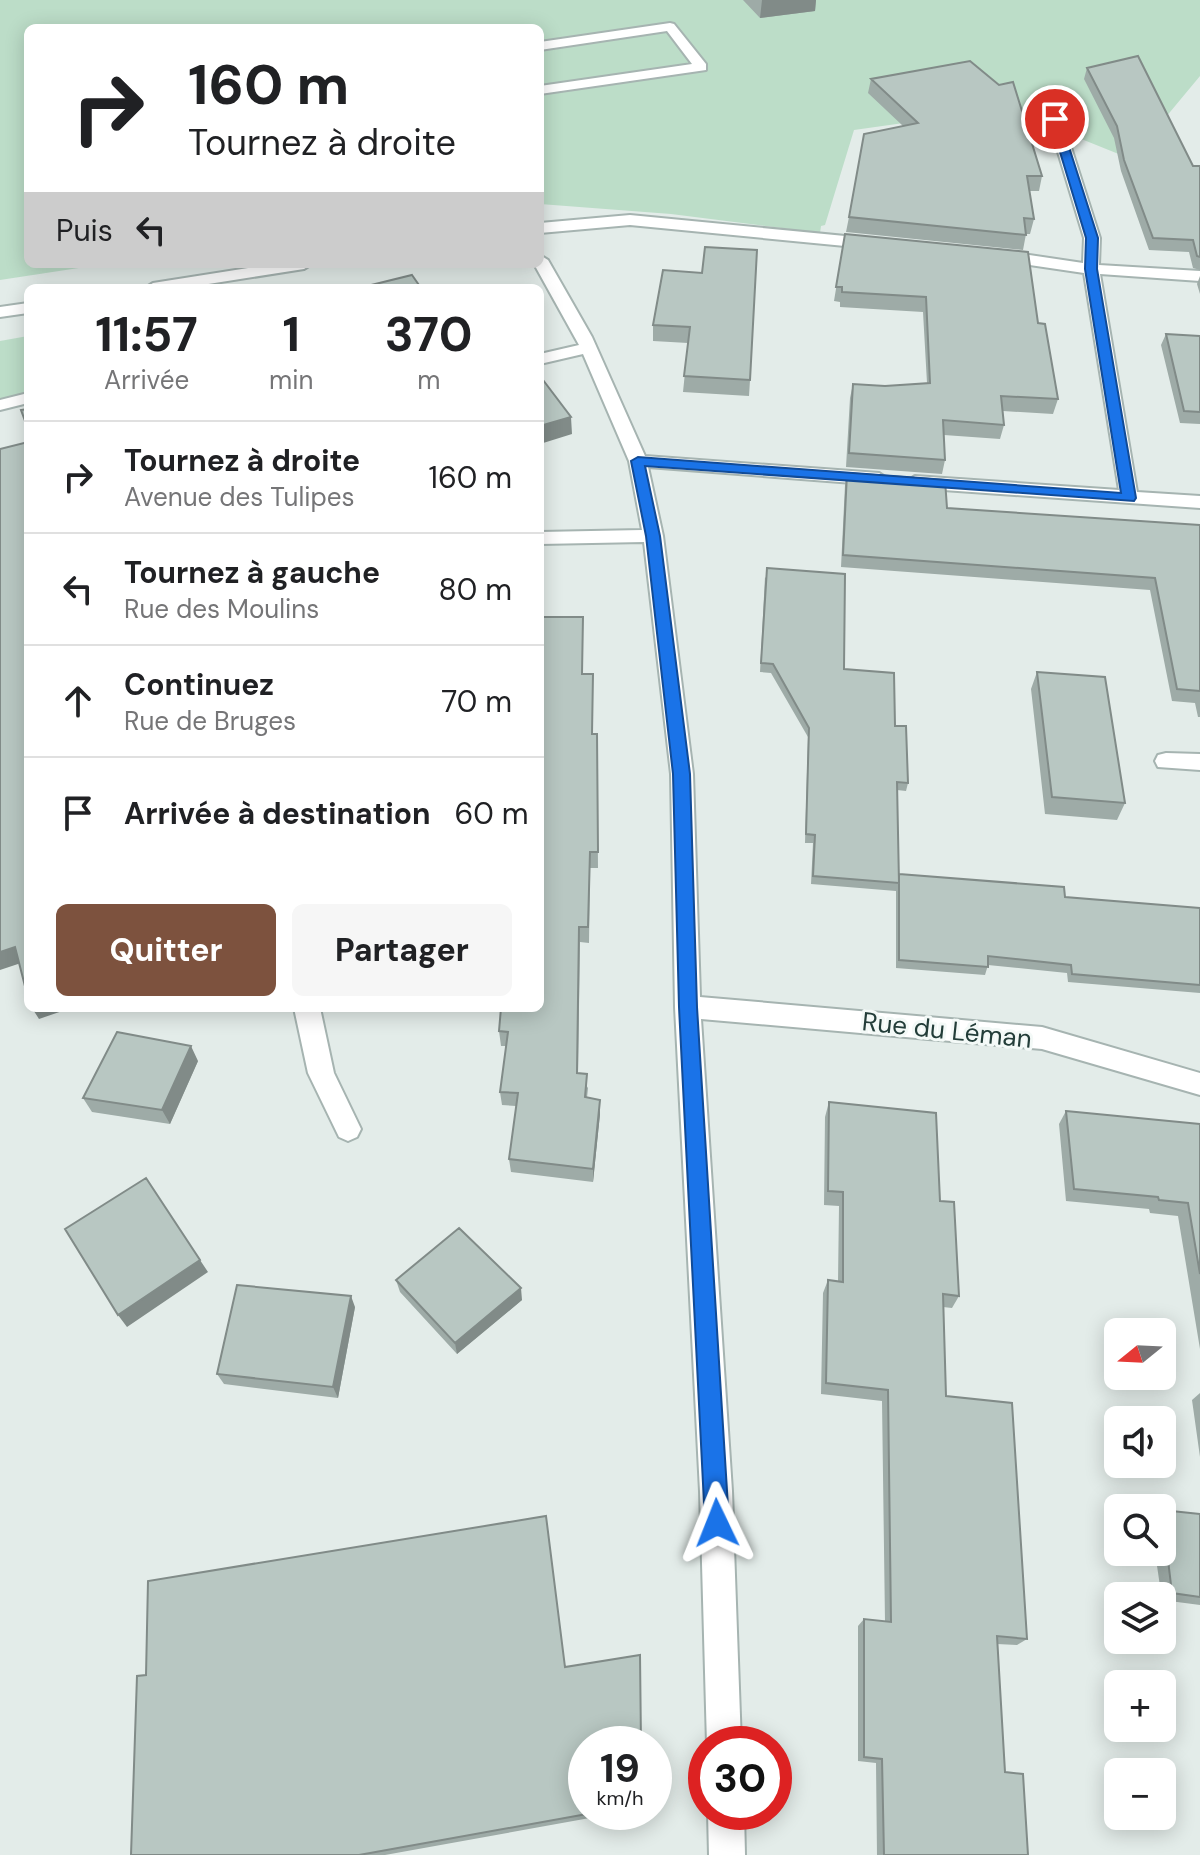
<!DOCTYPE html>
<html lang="fr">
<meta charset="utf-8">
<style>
body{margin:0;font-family:"DM Sans",sans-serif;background:#f6f6f6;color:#202124;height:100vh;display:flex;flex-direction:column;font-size:30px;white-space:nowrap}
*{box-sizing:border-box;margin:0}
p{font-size:26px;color:#757577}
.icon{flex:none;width:44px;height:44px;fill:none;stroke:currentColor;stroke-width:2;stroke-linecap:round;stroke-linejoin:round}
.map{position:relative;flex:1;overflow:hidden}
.side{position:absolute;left:24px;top:284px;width:520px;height:728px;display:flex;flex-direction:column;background:#fff;border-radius:12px;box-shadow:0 4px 20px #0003}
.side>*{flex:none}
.top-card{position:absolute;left:24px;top:24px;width:520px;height:244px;border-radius:12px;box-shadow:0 4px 20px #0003;background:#fff;color:#202124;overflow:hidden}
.needle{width:52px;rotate:252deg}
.buttons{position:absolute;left:1104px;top:1318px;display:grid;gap:16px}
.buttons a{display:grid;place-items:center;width:72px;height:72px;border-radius:12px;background:#fff;box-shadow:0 4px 20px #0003;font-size:40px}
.speed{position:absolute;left:568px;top:1726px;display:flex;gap:16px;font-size:40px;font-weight:700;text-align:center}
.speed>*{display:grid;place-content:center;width:104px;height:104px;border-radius:50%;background:#fff;box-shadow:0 4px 20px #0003;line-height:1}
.speed small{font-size:20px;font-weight:400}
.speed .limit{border:12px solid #d22;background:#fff;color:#111}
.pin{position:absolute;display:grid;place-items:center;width:68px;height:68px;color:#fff;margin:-34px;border:4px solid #fff;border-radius:50%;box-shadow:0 2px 8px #0007}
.me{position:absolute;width:88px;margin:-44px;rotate:358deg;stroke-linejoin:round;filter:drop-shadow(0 0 6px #0008)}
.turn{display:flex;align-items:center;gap:28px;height:168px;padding:0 32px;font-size:36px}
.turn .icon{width:104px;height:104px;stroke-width:2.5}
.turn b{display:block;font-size:56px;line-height:68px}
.then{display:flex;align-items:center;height:76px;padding:0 32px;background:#0003;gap:16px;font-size:30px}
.eta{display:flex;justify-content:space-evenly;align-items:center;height:136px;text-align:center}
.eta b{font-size:48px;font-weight:700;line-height:56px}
.primary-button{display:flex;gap:16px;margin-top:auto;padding:16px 32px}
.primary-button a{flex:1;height:92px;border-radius:12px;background:#7d523e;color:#fff;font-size:32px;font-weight:700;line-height:92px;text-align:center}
.primary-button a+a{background:#f6f6f6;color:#202124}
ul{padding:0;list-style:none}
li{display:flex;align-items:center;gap:24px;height:112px;padding:0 32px;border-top:2px solid #e0e0e0}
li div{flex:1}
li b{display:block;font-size:30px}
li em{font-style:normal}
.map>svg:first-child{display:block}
</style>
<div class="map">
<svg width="1200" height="1855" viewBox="0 0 1200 1855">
<rect width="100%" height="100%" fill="#e3ece9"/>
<path fill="#bcddc8" d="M0,0H1200V76L1131,159L1044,124L1022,122L925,120L854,130L825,225L821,226L820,233L671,214L540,204V28H28V264H105L0,280Z
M28,336V393L0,400V341Z"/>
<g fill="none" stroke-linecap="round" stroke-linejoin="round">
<g stroke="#a6b4b1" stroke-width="4">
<path id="minor" d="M670,23L674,24L706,64V70L540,94V86L692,64L667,31L540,50V42Z
M1055,115L1062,119L1100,238L1099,265L1200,271V281L1100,274L1137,492L1200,496V508L915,488L906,482L915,476L1119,490L1084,273L996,260L988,255L996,250L1083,263L1084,238L1048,119Z
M630,215L876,239L884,244L876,249L630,225L540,233V223Z
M540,255L548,260L592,337L645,456L879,473L888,479L879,485L648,467L663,536L693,774L700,997L1042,1027L1200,1073V1095L1042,1049L701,1019L732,1491L741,1744H707L700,1491L675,1007L671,774L644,542L540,544V532L642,530L629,461L583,354L540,364V354L579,345L534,264H540Z
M274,264H312L304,269L183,288H145L153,283Z
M28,303V313L0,317V307Z
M28,393V403L0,410V400Z
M1166,753L1200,754V770L1158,767L1155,761L1158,755Z
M294,1008H320L334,1073L361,1129L357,1137L348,1141L339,1137L308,1073Z
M708,1812H744L745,1855H709Z"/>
</g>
<use href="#minor" fill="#fff" fill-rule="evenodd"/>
</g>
<path fill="#9eaba7" d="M743,0H816L815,11L760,18Z
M1087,68L1193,166H1200V270L1193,268L1189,252L1149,250L1121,171L1114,138L1084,79Z
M871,79L1042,176L1039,191H1029L1034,219L1030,234H1026L1023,250L846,232L849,217L903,126L868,93Z
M845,234L1038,323L1058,399L1053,414L1003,411L1004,425L1000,439L944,435L945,460L942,474L846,467L850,398L853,384L885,386L927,383L923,312L840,307V302L834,301Z
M663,270L750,380L749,396L683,392L688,343L653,341V325Z
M1200,276V294L1197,284Z
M1166,334L1200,336V424L1180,423L1161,345Z
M847,473L947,508L1200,525V717H1198L1195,703L1172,701L1150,590L841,567L845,485Z
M765,577L844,669L895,726L908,783L906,791L897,790L899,875L1065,897L1200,908V993L1068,982L1067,973L988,965L985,975L896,968V891L811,884L813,843H805L808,737L771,673L760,672Z
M1037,672L1125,803L1117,820L1045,814L1031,689Z
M583,674L592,734H597L598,868H590L589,943L580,942L578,1073L588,1088L587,1098L600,1114L593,1182L511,1172L509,1159L516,1106L502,1105L500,1092L506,1046H501L499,1031Z
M351,1008H404V1010L351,1009Z
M198,1061L170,1124L92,1112L83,1098Z
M829,1102L940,1201L959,1296L952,1308L943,1307L946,1396L1027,1639L1017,1645L997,1644L1005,1772L1028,1855H877L876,1763L858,1761V1626L864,1619L885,1622L882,1401L821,1394L823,1293L828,1280L838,1282L839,1206L824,1205L825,1117Z
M1066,1111L1200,1124V1349L1178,1216L1150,1213L1149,1209L1066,1201L1059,1124Z
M396,1280L522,1300L457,1354L400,1292Z
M355,1307L338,1398L224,1384L217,1374Z
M1200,1393V1457L1192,1400Z
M1162,1510L1200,1514V1605L1162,1600L1155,1552H1162Z
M565,1667L586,1812H623L385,1855H131Z"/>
<path fill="#818b88" d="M762,0H816L815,11L760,18Z
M571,417L572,434L540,444V426Z
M15,947L24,962L0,970V952Z
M32,1008H71L39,1019Z
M191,1046L198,1061L170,1124L162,1110Z
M600,1100V1114L593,1182V1169Z
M200,1260L208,1272L127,1327L118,1315Z
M521,1288L522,1300L457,1354L455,1343Z
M351,1296L355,1307L338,1398L333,1387Z"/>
<path fill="#b8c7c2" stroke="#818b88" stroke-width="2" d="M1138,56L1193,166H1200V257L1197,256L1193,240L1153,238L1124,160L1117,126L1087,68Z
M970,61L999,85L1013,82L1042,176H1027L1034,219L1024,218L1026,235L849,217L864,134L918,123L871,79Z
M845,234L1028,252L1038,323L1045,324L1058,399L1001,396L1004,425L943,420L945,460L849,453L853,384L885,386L930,383L926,297L842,292V287H836Z
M705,247L757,250L750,380L684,376L690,327L653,325L663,270L702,273Z
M412,275L421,288H359Z
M1166,334L1200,336V412L1184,411Z
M540,376L571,417L540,426Z
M28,409V429L21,410Z
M28,442V998L15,947L0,952V449Z
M847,473L945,480L947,508L1200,525V691L1177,689L1155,578L843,555Z
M767,568L845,574L844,669L894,673L895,726H906L908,783L897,782L899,883L813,876L815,835L806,834L809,728L773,664L761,663Z
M540,617H583L582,674H593L592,734H597L598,852H590L588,927H579L577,1073L587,1074L585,1097L600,1100L593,1169L509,1159L518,1093L500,1092L508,1032L499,1031L501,1008H540Z
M1037,672L1105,677L1125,803L1052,797Z
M899,874L1064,887L1065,897L1200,908V985L1072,974L1071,965L988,956V967L899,960Z
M117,1032L191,1046L162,1110L83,1098Z
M829,1102L936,1113L940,1201L954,1202L959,1296L943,1294L946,1396L1012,1403L1027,1639L997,1636L1005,1772L1023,1774L1028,1855H884L882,1759L864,1757V1619L891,1622L888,1390L826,1383L828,1280L843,1282V1192L828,1191Z
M1066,1111L1200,1124V1274L1188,1203L1159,1200L1158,1197L1074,1189Z
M146,1178L200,1260L118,1315L65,1229Z
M459,1228L521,1288L455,1343L396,1280Z
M237,1285L351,1296L333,1387L217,1374Z
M1162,1510L1200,1514V1597L1172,1593Z
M546,1516L565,1667L640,1655L641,1744H586V1812H598L359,1855H131L137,1676L146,1675L148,1581Z"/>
<path fill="#1a73e8" stroke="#114b97" stroke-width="2" d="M1055,116L1060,119L1098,238L1097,269L1136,498L1134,501L645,466L660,536L690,774L697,1007L729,1523L725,1531L717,1535L708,1531L705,1523L679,1007L673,774L646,536L631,461L638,457L1121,493L1085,269L1086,238L1050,119Z"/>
<g text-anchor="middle" stroke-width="6" stroke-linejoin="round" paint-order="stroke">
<g font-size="26" fill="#233d39" stroke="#f3f9f7">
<text transform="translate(947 1030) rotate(6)" y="9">Rue du Léman</text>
</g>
</g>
</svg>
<div class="buttons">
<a><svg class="needle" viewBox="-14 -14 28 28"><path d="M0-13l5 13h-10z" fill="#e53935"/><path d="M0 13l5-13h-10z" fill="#757577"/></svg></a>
<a><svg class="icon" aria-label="sound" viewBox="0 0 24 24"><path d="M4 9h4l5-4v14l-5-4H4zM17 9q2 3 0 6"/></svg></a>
<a><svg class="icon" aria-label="search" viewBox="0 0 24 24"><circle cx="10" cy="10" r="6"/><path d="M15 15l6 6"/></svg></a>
<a><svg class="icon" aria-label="layers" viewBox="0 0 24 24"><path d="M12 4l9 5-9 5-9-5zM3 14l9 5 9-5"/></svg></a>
<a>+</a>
<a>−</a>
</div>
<div class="speed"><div>19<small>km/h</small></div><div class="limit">30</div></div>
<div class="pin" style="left:1055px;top:119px;background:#d93025"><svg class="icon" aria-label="arrive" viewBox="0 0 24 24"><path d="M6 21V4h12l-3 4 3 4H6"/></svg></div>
<svg class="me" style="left:717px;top:1523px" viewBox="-20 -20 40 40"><path d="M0-17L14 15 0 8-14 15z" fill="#1a73e8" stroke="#fff" stroke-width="4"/></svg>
<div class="top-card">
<div class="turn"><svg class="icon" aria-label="right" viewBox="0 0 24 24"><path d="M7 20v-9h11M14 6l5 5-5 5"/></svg><div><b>160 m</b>Tournez à droite</div></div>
<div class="then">Puis<svg class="icon" aria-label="left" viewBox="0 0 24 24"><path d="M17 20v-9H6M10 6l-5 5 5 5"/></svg></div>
</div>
<section class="side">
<div class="eta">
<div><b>11:57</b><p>Arrivée</p></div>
<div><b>1</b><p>min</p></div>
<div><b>370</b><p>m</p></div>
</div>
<ul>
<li><svg class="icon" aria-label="right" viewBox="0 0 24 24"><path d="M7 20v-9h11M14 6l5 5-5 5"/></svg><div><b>Tournez à droite</b><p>Avenue des Tulipes</p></div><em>160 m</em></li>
<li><svg class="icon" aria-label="left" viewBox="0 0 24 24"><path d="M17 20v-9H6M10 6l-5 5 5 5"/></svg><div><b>Tournez à gauche</b><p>Rue des Moulins</p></div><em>80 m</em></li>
<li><svg class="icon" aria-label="ahead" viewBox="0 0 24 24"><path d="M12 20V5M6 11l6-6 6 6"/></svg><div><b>Continuez</b><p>Rue de Bruges</p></div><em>70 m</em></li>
<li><svg class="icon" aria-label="arrive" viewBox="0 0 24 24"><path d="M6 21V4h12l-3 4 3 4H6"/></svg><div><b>Arrivée à destination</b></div><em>60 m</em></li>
</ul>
<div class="primary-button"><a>Quitter</a><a>Partager</a></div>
</section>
</div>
